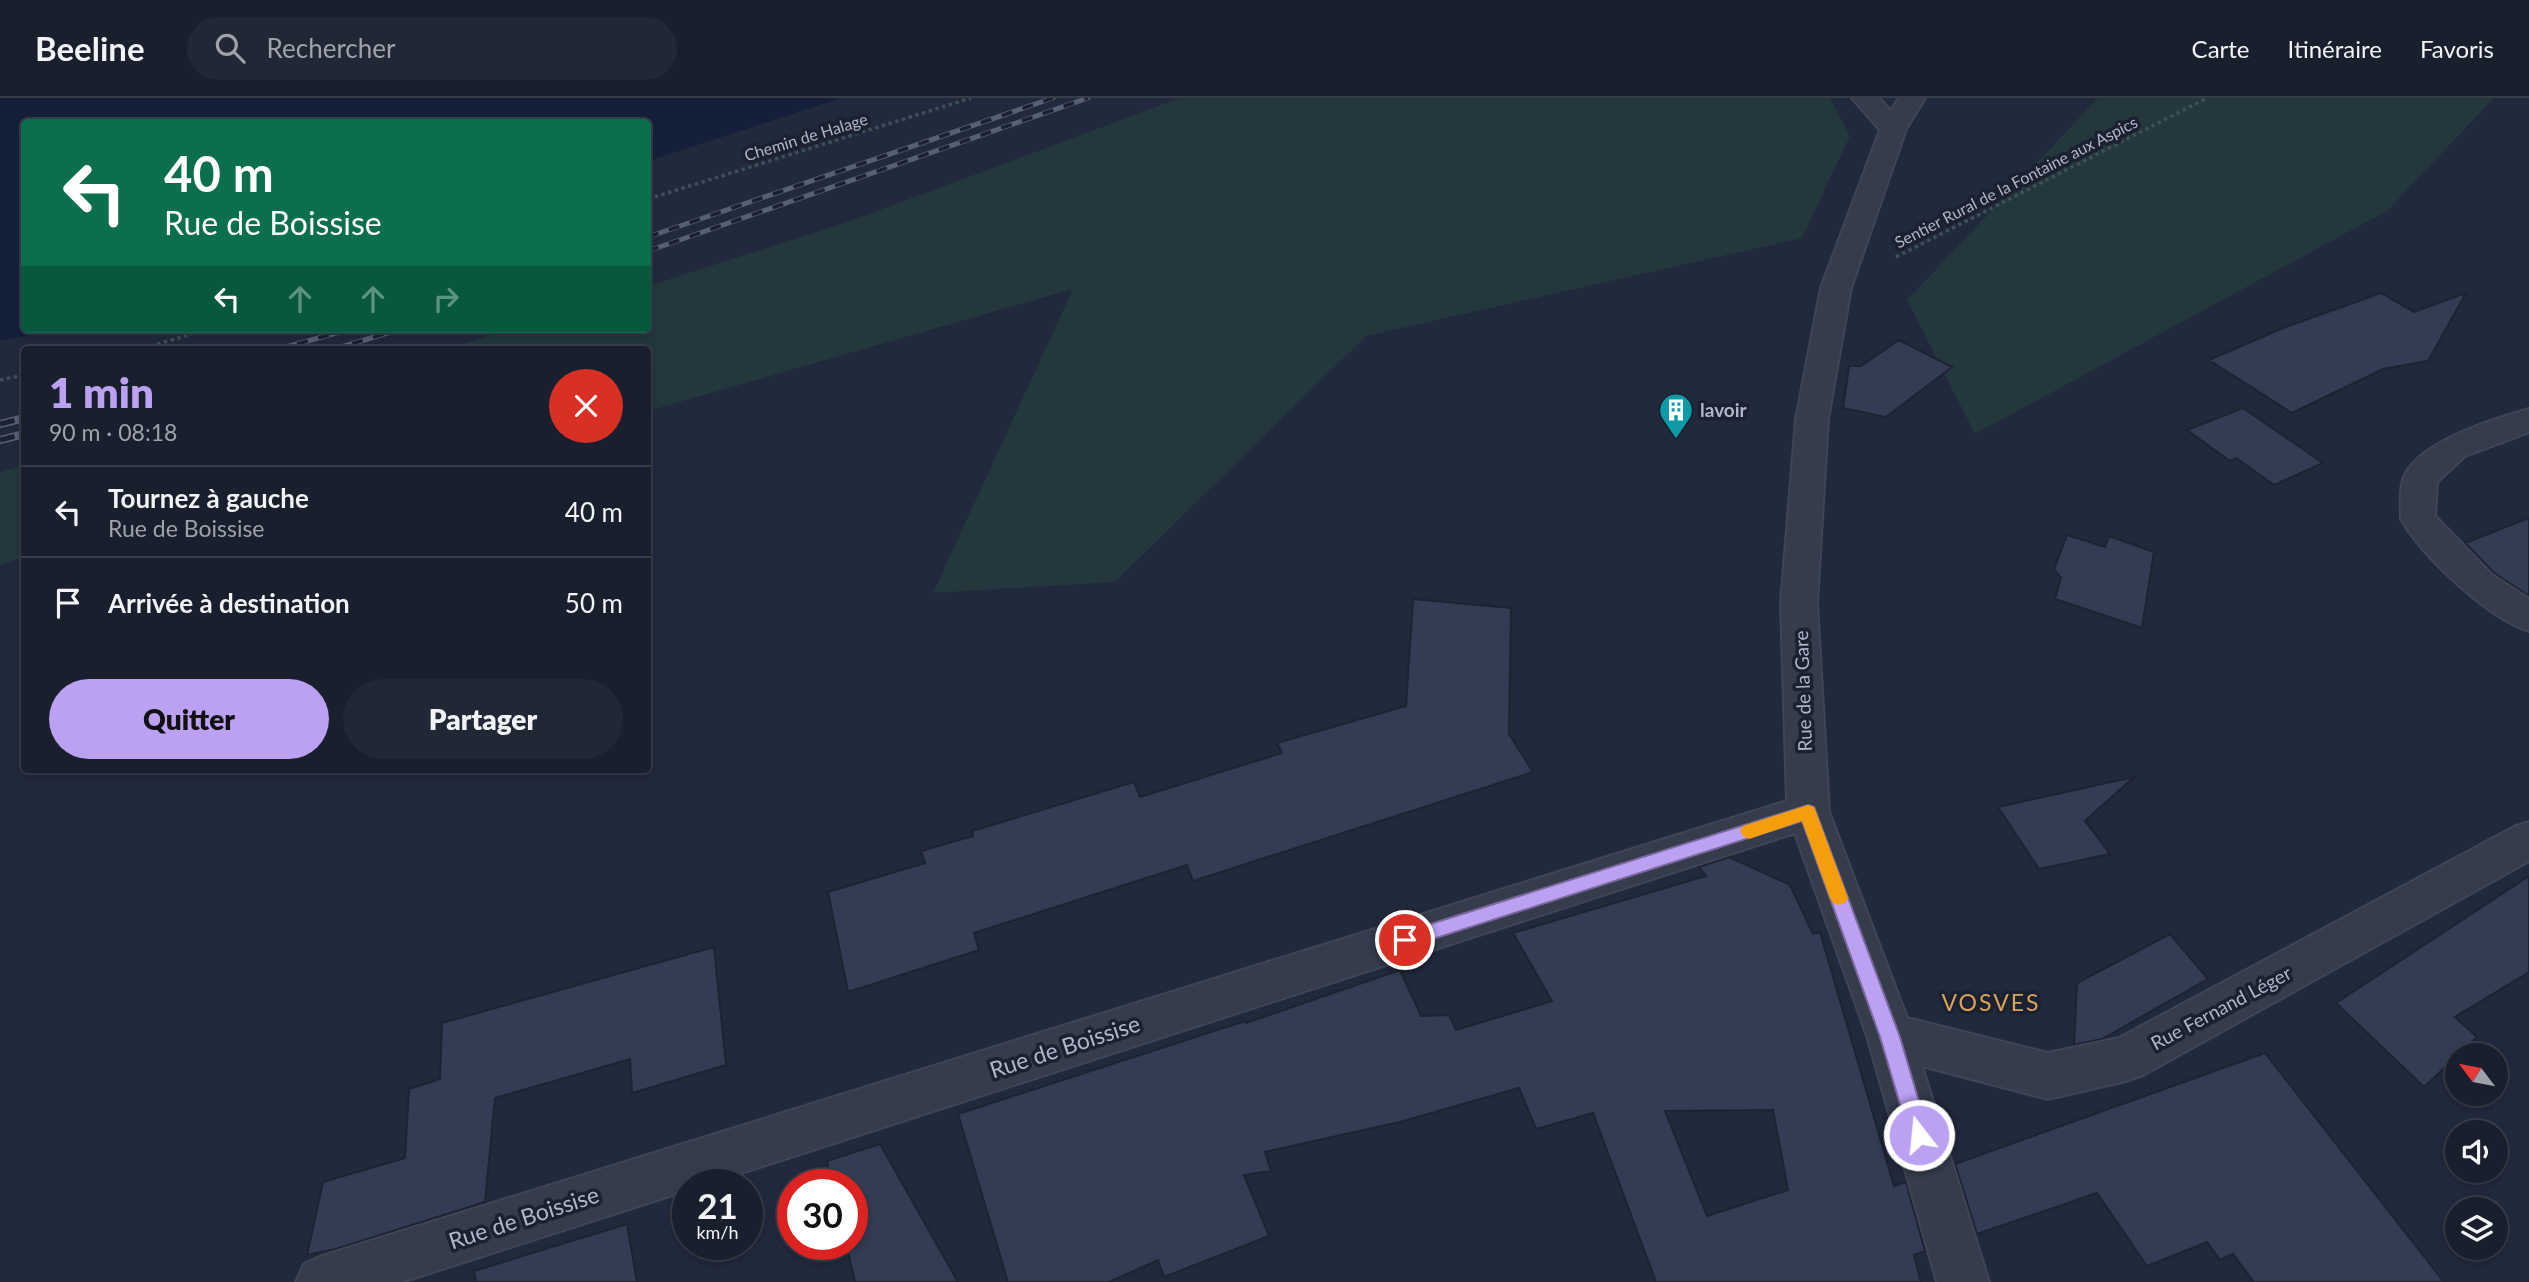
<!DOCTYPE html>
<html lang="fr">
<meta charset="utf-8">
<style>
body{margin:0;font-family:Lato,sans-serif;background:#222735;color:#f1f3f6;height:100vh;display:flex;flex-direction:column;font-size:26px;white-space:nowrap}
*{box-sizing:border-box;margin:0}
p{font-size:23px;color:#9fa2aa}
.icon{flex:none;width:38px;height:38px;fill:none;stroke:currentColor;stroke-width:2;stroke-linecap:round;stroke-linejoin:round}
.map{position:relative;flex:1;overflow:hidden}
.side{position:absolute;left:21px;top:248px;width:630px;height:427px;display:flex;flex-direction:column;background:#191f2d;border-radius:7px;box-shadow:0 4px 10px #0003,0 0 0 2px #373d49}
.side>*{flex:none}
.top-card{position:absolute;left:21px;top:21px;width:630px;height:214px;border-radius:7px;box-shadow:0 4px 10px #0003,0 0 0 2px #373d49;background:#0b6e4f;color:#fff;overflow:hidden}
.needle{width:46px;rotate:302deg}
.controls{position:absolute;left:2445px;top:945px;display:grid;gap:14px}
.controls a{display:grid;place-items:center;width:63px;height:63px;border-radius:50%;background:#191f2d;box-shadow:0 4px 10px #0003,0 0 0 2px #373d49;font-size:35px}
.speed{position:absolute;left:672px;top:1071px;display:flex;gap:14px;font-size:35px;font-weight:700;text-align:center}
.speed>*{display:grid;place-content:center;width:91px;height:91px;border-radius:50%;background:#191f2d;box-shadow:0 4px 10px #0003,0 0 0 2px #373d49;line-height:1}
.speed small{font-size:18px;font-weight:400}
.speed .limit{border:10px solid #d22;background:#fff;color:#111}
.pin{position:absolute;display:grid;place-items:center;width:60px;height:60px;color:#fff;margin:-30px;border:4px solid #fff;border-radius:50%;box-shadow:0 2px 7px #0007}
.me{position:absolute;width:77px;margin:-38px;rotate:344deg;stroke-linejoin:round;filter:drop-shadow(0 0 5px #0008)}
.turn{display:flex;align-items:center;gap:24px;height:147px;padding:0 28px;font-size:32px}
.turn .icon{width:91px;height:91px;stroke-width:2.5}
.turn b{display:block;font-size:49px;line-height:60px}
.lanes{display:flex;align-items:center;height:66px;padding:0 28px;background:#0003;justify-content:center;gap:35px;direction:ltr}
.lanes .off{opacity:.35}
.round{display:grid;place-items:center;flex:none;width:74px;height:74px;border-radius:37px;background:#222735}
.head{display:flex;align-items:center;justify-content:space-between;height:119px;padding:0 28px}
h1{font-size:42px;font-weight:800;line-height:52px;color:#bca0f2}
.action{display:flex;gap:14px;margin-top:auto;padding:14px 28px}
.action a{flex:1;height:80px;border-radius:42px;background:#bca0f2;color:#111;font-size:28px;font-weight:800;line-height:80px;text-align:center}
.action a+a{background:#222735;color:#f1f3f6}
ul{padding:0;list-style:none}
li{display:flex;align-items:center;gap:21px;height:91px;padding:0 28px;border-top:2px solid #373d49}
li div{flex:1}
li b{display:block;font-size:26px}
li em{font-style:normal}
header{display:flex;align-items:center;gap:42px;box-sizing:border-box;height:98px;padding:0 35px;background:#191f2d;border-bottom:2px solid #373d49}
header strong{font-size:33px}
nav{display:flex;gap:38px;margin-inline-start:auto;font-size:24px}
.search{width:490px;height:63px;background:#222735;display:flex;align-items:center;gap:18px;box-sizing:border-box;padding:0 24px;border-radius:38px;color:#9fa2aa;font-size:26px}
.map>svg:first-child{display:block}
</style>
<header>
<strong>Beeline</strong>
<div class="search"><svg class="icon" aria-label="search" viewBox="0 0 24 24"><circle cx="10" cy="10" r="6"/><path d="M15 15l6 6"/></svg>Rechercher</div>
<nav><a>Carte</a><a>Itinéraire</a><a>Favoris</a></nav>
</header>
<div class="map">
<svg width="2529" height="1184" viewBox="0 0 2529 1184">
<rect width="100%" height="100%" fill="#21293c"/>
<path fill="#23373d" d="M1180,0H1830L1850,38L1802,140L1366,238L1115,484L933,495L1073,191L648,313V252H445L511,231H648V188L842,126Z
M2098,0H2494L2387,113L1975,336L1907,202Z
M24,367V459L0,467V374Z"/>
<path fill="#141f3a" d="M0,0H841L648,63V24H24V231H60L0,243Z"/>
<path fill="#333c52" stroke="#1d2333" stroke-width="2" fill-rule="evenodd" d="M2381,195L2414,214L2466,195L2428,263L2383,271L2292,315L2209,262L2283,230Z
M1899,242L1952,269L1886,319L1843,310L1849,268H1861Z
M2243,310L2323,365L2274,387L2236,360L2230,363L2187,332Z
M2529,420V498L2494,475L2465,445Z
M2067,437L2105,449L2109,438L2154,454L2142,530L2055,501L2061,480L2054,471Z
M1413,501L1511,510L1509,636L1533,674L1193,783L1187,767L974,835L979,852L848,894L828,794L925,765L921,753L973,738L972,733L1134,684L1140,699L1282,655L1277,645L1406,608Z
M2134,679L2085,723L2110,756L2039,771L1998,709Z
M1729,759L1790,787L1813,836L1820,834L1894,1088L1906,1084L1925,1153L1914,1157L1921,1184H1656L1593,1015L1536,1031L1519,990L1400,1024L1265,1054L1271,1073L1244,1077L1269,1138L1164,1179L1158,1162L1109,1184H1008L958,1016L1245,923L1246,925L1400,872L1421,918L1449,917L1456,932L1552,903L1513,835L1706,778L1699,769ZM1773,1012L1788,1092L1707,1118L1665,1013Z
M2529,778V874L2455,919L2477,939L2424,989L2336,905Z
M2170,836L2208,881L2102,941L2074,947L2077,885Z
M714,849L726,967L632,995L630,961L495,1000L485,1104L336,1151L307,1157L323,1084L405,1060L409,991L440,981L442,925Z
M2265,955L2444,1184H2254L2233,1156L2220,1162L2207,1144L2147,1168L2097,1095L1977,1136L1955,1066Z
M880,1046L958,1184H855L846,1146H852V1087H832L827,1063Z
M627,1126L637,1184H476L474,1173Z"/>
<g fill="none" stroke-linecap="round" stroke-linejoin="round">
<g stroke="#3e4555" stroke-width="4">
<path id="minor" d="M1852,0H1879L1891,13L1899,0H1925L1906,31L1851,190L1828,321L1817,505L1829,714L1907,920L2048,955L2119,940L2514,729L2529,724V763L2143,977L2126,983L2048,1001L1922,968L1989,1184H1937L1867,938L1795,735L704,1087H688V1092L402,1184H296L304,1166L322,1158L1787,703L1781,505L1796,321L1821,190L1880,32Z
M2529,311V334L2465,358L2437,384L2435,418L2492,477L2529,501V533C2488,520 2422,458 2401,421C2401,408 2399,389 2405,377C2421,343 2494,321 2529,311Z"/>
</g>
<path stroke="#3c5055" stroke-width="3.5" stroke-dasharray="3.5 3.5" stroke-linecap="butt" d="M648,101L971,0
M1896,159L2207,0
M137,252L209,231
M0,282L24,277"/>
<use href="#minor" fill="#353c4c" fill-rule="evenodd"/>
<g stroke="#575f73" stroke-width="5">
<path id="rail-far1" d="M648,139L1053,0
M648,153L1088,0
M276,252L350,231
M331,252L401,231"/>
</g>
<g stroke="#575f73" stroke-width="8">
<path id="rail" d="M0,326L24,320
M0,342L24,336"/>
</g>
<use href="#rail-far1" stroke="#1b2131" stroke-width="3.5" stroke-dasharray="11" stroke-linecap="butt"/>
<use href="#rail" stroke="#1b2131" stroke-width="5" stroke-dasharray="15" stroke-linecap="butt"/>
</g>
<path fill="#bca0f2" stroke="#7a689d" stroke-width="2" d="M1808,707L1814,709L1816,714L1900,939L1929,1037L1926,1044L1919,1047L1912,1044L1909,1037L1880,939L1802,723L1405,850L1398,848L1395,842L1398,836L1405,834Z"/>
<path fill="#f59e0b" d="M1808,707L1814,709L1816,714L1848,800L1845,805L1839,807L1833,805L1830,800L1802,723L1749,741L1743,738L1740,733L1743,728Z"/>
<defs>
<g id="building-pin" transform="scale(1.75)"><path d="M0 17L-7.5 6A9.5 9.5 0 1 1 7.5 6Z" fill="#0f9aa8" stroke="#1b2131"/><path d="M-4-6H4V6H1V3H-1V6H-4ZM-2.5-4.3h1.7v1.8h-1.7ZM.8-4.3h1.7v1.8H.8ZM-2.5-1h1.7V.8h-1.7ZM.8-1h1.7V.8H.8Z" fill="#fff"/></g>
</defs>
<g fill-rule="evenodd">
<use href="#building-pin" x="1676" y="312"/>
</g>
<g text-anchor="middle" stroke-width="7" stroke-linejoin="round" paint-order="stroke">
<g font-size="16" fill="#b0b6c8" stroke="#1b2131">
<text transform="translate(806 39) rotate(-17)" y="6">Chemin de Halage</text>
<text transform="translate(2016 84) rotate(-27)" y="6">Sentier Rural de la Fontaine aux Aspics</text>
</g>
<g font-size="19" font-weight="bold" fill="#b0b6c8" stroke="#1b2131" text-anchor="start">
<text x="1700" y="319">lavoir</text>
</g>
<g font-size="19" fill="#b0b6c8" stroke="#1b2131">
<text transform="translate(1803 593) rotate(-92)" y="7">Rue de la Gare</text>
<text transform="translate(2221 910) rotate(-28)" y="7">Rue Fernand Léger</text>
</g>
<g font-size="23" letter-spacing="2" fill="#d8a25b" stroke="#1b2131">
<text x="1991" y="913">VOSVES</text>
</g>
<g font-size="23" fill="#b0b6c8" stroke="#1b2131">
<text transform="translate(1065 949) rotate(-18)" y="8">Rue de Boissise</text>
<text transform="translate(524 1120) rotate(-18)" y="8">Rue de Boissise</text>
</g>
</g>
</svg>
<div class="controls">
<a><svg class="needle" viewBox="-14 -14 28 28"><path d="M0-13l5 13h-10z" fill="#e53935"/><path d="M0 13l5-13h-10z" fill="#9fa2aa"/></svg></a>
<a><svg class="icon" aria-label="sound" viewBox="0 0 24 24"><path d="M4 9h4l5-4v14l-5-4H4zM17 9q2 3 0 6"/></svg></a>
<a><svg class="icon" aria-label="layers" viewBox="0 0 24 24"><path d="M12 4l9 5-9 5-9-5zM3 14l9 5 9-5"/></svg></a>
</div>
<div class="speed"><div>21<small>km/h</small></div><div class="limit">30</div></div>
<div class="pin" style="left:1405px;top:842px;background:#d93025"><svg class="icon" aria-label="arrive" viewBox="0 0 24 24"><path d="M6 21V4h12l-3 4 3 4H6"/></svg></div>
<svg class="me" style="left:1919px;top:1037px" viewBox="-20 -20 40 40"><circle r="17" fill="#bca0f2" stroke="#fff" stroke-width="3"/><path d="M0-11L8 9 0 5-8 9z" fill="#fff"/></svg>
<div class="top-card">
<div class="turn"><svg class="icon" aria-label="left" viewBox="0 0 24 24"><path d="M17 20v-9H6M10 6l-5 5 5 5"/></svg><div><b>40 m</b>Rue de Boissise</div></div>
<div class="lanes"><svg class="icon" aria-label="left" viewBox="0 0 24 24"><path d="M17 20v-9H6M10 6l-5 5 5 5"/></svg><svg class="icon off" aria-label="ahead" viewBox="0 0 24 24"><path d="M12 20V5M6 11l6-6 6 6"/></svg><svg class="icon off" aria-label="ahead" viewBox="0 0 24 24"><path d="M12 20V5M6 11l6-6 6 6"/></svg><svg class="icon off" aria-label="right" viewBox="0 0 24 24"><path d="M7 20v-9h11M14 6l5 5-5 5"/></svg></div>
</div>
<section class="side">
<div class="head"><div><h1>1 min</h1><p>90 m · 08:18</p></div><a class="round" style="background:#d93025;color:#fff"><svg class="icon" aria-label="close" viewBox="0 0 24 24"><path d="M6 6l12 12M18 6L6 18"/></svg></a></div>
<ul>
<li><svg class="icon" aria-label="left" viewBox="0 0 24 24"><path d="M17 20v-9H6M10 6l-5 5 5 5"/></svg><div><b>Tournez à gauche</b><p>Rue de Boissise</p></div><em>40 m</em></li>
<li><svg class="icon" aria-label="arrive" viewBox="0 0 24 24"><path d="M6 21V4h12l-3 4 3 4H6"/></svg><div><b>Arrivée à destination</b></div><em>50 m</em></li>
</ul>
<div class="action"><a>Quitter</a><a>Partager</a></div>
</section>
</div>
